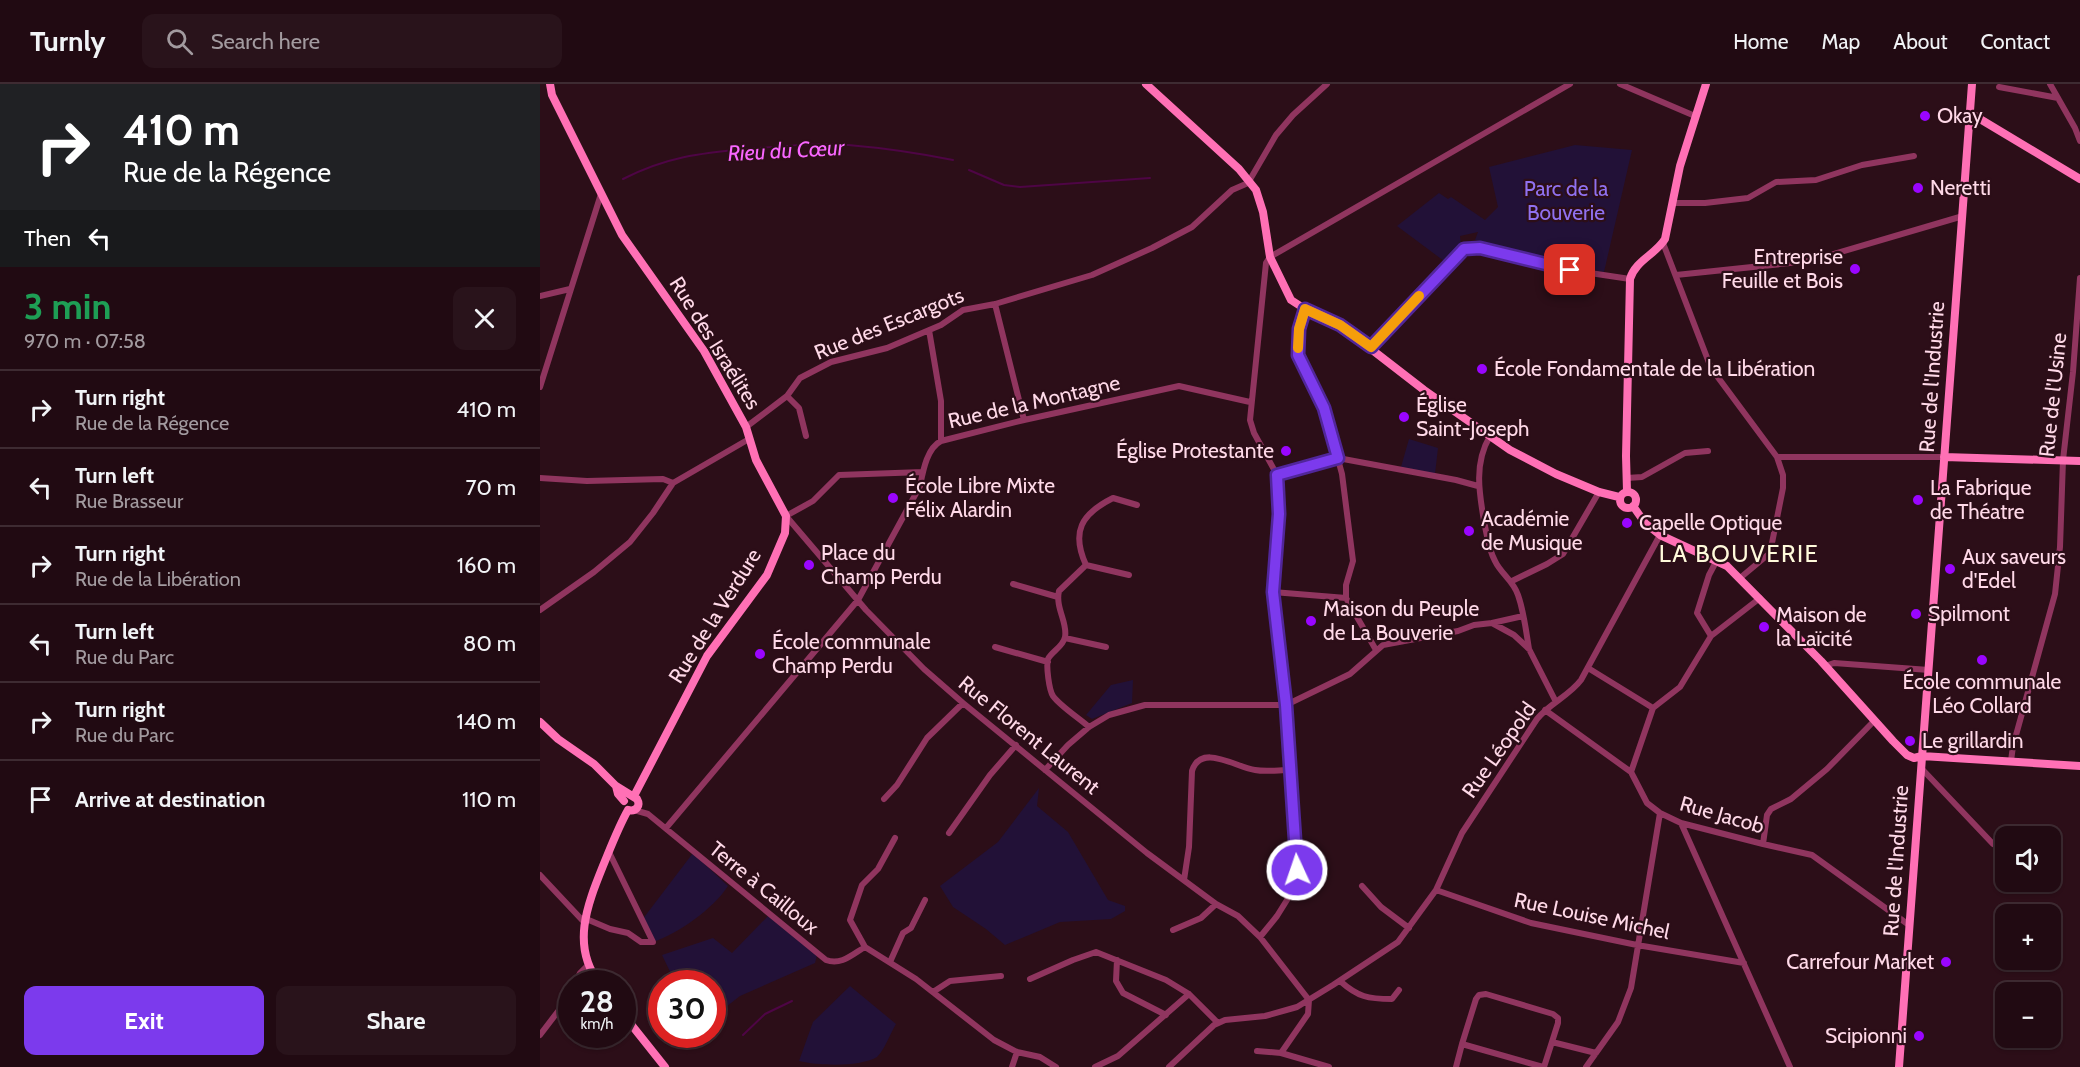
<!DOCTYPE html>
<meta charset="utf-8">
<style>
body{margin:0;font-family:Cabin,sans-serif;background:#29131b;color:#f1f3f6;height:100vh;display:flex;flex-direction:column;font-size:22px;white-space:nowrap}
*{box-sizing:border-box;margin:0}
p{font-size:20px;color:#a29a9f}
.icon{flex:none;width:33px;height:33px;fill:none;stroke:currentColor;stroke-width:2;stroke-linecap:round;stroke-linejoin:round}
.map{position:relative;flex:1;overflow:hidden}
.panel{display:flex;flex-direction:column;background:#210a12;width:540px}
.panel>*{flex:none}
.top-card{background:#202124;color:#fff;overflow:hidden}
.buttons{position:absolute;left:1455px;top:742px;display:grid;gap:12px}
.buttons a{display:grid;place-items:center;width:66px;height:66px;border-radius:12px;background:#210a12;box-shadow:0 2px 4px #0004,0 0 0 2px #3e2b32;font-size:30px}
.speed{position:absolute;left:18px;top:886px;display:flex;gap:12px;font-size:30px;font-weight:700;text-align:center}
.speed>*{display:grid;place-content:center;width:78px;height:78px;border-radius:50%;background:#210a12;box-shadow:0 2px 4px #0004,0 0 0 2px #3e2b32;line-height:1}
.speed small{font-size:15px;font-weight:400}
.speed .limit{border:9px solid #d22;background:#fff;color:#111}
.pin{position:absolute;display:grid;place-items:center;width:51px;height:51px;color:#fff;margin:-26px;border-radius:12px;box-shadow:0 3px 9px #0006}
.me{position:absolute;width:66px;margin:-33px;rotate:357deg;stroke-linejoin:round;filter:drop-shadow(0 0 4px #0008)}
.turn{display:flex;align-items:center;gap:21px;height:126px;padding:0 24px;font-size:27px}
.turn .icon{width:78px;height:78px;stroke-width:2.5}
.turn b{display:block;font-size:42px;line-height:51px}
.then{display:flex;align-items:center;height:57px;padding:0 24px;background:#0003;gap:12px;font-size:22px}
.round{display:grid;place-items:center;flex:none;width:63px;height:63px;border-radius:12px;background:#29131b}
.summary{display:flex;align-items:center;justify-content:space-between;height:102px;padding:0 24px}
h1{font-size:36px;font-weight:800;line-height:45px;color:#1e9e55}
.action{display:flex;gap:12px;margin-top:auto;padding:12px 24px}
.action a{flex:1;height:69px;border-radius:12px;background:#7c3aed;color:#fff;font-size:24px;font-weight:800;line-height:69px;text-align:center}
.action a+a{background:#29131b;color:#f1f3f6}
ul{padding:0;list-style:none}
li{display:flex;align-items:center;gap:18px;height:78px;padding:0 24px;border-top:2px solid #3e2b32}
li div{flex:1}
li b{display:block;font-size:22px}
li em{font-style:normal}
header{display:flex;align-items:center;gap:36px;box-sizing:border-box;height:84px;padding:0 30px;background:#210a12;border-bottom:2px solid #3e2b32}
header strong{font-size:28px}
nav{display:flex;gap:33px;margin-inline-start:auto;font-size:21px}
.search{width:420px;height:54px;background:#29131b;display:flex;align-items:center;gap:15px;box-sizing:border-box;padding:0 21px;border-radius:12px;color:#a29a9f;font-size:22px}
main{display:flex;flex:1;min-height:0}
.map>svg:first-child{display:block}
</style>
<header>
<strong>Turnly</strong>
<div class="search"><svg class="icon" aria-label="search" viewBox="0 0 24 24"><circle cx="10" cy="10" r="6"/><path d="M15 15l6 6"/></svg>Search here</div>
<nav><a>Home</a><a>Map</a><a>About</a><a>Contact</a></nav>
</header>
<main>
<section class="panel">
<div class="top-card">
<div class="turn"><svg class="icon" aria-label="right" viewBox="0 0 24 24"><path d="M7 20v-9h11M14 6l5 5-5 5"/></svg><div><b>410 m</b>Rue de la Régence</div></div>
<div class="then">Then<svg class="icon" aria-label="left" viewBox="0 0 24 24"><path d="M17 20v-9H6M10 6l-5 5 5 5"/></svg></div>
</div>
<div class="summary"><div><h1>3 min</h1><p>970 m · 07:58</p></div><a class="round"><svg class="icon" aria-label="close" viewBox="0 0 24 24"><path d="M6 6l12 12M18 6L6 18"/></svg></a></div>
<ul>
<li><svg class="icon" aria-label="right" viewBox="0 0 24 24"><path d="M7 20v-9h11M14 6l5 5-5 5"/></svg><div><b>Turn right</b><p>Rue de la Régence</p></div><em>410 m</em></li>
<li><svg class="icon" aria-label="left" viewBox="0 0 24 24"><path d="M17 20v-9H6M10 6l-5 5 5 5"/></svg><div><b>Turn left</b><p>Rue Brasseur</p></div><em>70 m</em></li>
<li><svg class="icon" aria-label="right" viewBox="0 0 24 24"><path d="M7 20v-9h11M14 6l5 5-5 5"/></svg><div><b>Turn right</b><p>Rue de la Libération</p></div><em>160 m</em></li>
<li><svg class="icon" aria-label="left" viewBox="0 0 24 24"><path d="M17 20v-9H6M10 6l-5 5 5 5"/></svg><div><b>Turn left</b><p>Rue du Parc</p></div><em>80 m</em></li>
<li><svg class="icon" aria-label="right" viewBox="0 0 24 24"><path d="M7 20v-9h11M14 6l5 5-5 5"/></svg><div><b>Turn right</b><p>Rue du Parc</p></div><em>140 m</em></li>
<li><svg class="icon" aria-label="arrive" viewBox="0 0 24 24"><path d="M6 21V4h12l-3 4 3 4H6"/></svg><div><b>Arrive at destination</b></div><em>110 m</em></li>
</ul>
<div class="action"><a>Exit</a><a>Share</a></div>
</section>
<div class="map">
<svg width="1540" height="983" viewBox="0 0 1540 983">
<rect width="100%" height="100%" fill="#2c0e18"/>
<path fill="#221137" d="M1035,61L1092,66L1064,188L1030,182L1031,172L1012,169L1010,178L1005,177V173L935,156L938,148L920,152L921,161L904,177L857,142L899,109L908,115L911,113L945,136L958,123L949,83Z
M869,355L898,364L895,390L861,383Z
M593,596L592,619L552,635L546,631L571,601Z
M499,704L497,722L528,748L568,816L585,822V827L571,835L520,838L465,861L446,845L413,823L400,802L458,758Z
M153,769L188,802C173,825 139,849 113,858L102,836Z
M228,832L277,871L275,879L200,912L173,933L172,900H136L122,871L173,854L192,869Z
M310,902L356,940C350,950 345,965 337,973C320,983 280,982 259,977L273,938Z"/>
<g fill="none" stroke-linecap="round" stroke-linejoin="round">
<path stroke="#4e0545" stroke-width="2" d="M429,86L464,101L480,103L610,94
M83,95C126,73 160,69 207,65C241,62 275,59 308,61C344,64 378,69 413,76
M203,951L225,930L252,917"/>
<path stroke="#90355f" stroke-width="6" d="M1080,0L1155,32
M1510,0L1535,44L1540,57
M1459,3L1518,14
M1133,119H1165L1208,114L1236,98L1276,96L1322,81L1374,72
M1123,159L1171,284L1237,373L1243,391V404L1230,469L1200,494
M1136,191L1270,177L1423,132
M0,212L30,205
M455,220L484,336
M765,225L759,245L758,271L784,324L802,390L813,477L806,501V514
M389,246L401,317V357
M831,263L917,171C925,164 929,163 940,164L1030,186L1090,195
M0,303L61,110
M247,312L259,324L266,352
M206,343L247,312L260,294L291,278L347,264L401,241L423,226L455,220L552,191L612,164L652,143L692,106L708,99L736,51L753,31L787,0
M950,352C934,379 939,408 944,437C947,451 948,464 955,477C961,490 973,496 978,511C984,528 986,547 989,565
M1237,373H1404
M383,388L299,391L273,417L246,432L326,526L384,585L423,619L607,769L676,820L698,832L720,853L769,916
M737,391L798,374L916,396L938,402
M0,394L47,397L123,395L133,399
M1087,394L1102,393L1145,369L1168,367
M546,481L589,491
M972,497L1007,480L1023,470L1059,408
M473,500L518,513
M733,508L806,514
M806,514L836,566
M0,526L54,488L90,458L113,429L133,399L209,355
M952,539L983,532
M1171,552L1157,529L1169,491L1177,476
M525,554L566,563
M455,563L508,578
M1285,582L1294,579L1389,586
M1048,584L1113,624
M1005,626L1091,688L1107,719L1120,729L1141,739L1223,760L1272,771L1369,841
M549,643C539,634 520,622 513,612C509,606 506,582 508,575C512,567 523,563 525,553C528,539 515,524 519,507L546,481C531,448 541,430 573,414L597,421
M1471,677L1473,662L1515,510L1520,463L1523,376L1533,288L1540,194
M1381,684L1453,760
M505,686L528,661L549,643L569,631L605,621H746L810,590L843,561L918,547L934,541L952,539L974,551L989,565L1016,618
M1091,688L1113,624L1140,603L1171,552L1220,514
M344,715L357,701L387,654L423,619
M94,726L108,730L286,876C301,882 313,870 325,863
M1141,739L1250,983
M126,744L318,516L380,402C383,387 387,364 401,357L484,336L639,302L710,318
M409,749L450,691L476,661
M355,754L338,785L322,801L310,836L325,863L376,895L454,956L477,968L500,973L516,983
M1223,760L1227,731L1231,725L1251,715L1287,685L1334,637
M0,791L44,838
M644,796L649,763L652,687C661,658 697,684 715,686C726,688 739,686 750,686
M822,802L841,823L869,844
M896,806L991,839L1097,861L1204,879
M44,834L70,845L88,849L101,858H113L69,768
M633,846L661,834L676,820
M720,853L737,832L747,816L757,786V774L746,621L733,508L739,430L737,391L714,349L710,336L726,179L730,173L1030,0
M577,876L576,897L583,909L626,931
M350,878L363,849L371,844L385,816
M490,895L533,876L556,868L626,896L649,910L678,939
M800,897C818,913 828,915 852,915L859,906
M35,900L40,889L48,881
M393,908L410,897L461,892
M0,951L32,909
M1012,958L1056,969
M717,967L741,969L768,930L769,916
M741,969L789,983
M472,983L477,968
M555,983L578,972L649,910
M629,983L674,941L685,936L725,932L757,923L793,901L858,858L896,806L922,749L997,635C1010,619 1029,612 1041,596L1120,451
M916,983L922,960
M1003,983L922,960L936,915L939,911L946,910L1013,930L1018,934V939L1004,983
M1046,983L1078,938L1091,904L1120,729"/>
<path stroke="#ff70b5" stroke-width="8" d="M10,0L12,11L82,151L164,267L206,343L216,376L246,432L245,449L227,491L167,572L94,712
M606,0L699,85L716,106L723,128L730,173L751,216L765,225L800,241L884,306L970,366L1016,390L1059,408L1079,413
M1430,29L1540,95
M1404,373L1540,377
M1087,407L1086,372L1090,195C1095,177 1116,170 1125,155L1140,82L1166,0
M1080 416a8 8 0 1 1 16 0a8 8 0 1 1-16 0Z
M1093,422L1105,439L1120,451L1187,482L1281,577L1353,657L1367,671L1374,674L1382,672L1540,682
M0,638L18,655L54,680L76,702L97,715C101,722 96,728 88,726
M76,702L78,710L84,717
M60,900C29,861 49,817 65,777C72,760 79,742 88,726
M82,929L125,983
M1359,983L1432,0"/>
</g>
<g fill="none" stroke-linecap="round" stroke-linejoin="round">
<g stroke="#51269a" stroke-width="15">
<path id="route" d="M757,786L746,621L733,508L739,430L737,391L798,374L784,324L758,271L759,245L765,225L800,241L831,263L924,165L940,164L1030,186"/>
</g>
<use href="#route" stroke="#7c3aed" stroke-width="10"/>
<path stroke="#f59e0b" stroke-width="10" d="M758,264L759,245L765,225L800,241L831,263L879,212"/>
</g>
<g fill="#9a05ff" stroke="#2c0e18" stroke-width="2">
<circle cx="1385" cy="32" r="6"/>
<circle cx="1378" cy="104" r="6"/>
<circle cx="1315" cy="185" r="6"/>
<circle cx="942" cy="285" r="6"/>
<circle cx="864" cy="333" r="6"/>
<circle cx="746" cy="367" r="6"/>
<circle cx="353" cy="414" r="6"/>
<circle cx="1378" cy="416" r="6"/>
<circle cx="1087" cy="439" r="6"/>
<circle cx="929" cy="447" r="6"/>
<circle cx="269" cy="481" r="6"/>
<circle cx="1410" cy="485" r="6"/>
<circle cx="1376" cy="530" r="6"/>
<circle cx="771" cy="537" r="6"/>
<circle cx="1224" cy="543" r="6"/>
<circle cx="220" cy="570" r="6"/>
<circle cx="1442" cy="576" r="6"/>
<circle cx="1370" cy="657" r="6"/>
<circle cx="1406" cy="878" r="6"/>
<circle cx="1379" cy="952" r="6"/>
</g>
<g text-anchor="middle" stroke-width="4.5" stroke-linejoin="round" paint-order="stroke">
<g font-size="21" fill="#ffd9e8" stroke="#2c0e18" text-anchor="start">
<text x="1397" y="39">Okay</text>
<text x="1390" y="111">Neretti</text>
<text x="1303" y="180" text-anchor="end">Entreprise<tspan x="1303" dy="24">Feuille et Bois</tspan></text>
<text x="954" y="292">École Fondamentale de la Libération</text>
<text x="876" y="328">Église<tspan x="876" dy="24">Saint-Joseph</tspan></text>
<text x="734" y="374" text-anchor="end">Église Protestante</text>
<text x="365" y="409">École Libre Mixte<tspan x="365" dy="24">Félix Alardin</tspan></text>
<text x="1390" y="411">La Fabrique<tspan x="1390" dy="24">de Théatre</tspan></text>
<text x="941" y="442">Académie<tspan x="941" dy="24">de Musique</tspan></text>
<text x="1099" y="446">Capelle Optique</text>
<text x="281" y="476">Place du<tspan x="281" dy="24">Champ Perdu</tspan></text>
<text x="1422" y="480">Aux saveurs<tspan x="1422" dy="24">d'Edel</tspan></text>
<text x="783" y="532">Maison du Peuple<tspan x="783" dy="24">de La Bouverie</tspan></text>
<text x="1388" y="537">Spilmont</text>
<text x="1236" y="538">Maison de<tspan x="1236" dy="24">la Laïcité</tspan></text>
<text x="232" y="565">École communale<tspan x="232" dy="24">Champ Perdu</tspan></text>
<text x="1442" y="605" text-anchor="middle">École communale<tspan x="1442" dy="24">Léo Collard</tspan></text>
<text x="1382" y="664">Le grillardin</text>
<text x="1394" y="885" text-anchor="end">Carrefour Market</text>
<text x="1367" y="959" text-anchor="end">Scipionni</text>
</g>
<g font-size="21" fill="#9071ef" stroke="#2c0e18">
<text x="1026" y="112">Parc de la<tspan x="1026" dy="24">Bouverie</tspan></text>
</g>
<g font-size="21" fill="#ffd9e8" stroke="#2c0e18">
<text transform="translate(349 240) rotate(-22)" y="7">Rue des Escargots</text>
<text transform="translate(175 259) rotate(58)" y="7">Rue des Israélites</text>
<text transform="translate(1392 293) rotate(-86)" y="7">Rue de l'Industrie</text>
<text transform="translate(1513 311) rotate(-84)" y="7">Rue de l'Usine</text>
<text transform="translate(494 318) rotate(-13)" y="7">Rue de la Montagne</text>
<text transform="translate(175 532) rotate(-58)" y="7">Rue de la Verdure</text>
<text transform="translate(489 651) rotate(39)" y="7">Rue Florent Laurent</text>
<text transform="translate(959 666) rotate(-55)" y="7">Rue Léopold</text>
<text transform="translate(1182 731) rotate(16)" y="7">Rue Jacob</text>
<text transform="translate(1356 777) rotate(-86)" y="7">Rue de l'Industrie</text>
<text transform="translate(224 804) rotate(39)" y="7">Terre à Cailloux</text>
<text transform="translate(1052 832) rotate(12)" y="7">Rue Louise Michel</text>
</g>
<g font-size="22" font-style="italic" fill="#f967ff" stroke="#2c0e18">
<text transform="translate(246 66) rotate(-3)" y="8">Rieu du Cœur</text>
</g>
<g font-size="24" letter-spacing="1.5" fill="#fffadb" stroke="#2c0e18">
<text x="1199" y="478">LA BOUVERIE</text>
</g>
</g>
</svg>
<div class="buttons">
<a><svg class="icon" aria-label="sound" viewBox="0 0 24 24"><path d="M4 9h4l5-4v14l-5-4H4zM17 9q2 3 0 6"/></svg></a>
<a>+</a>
<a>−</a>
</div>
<div class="speed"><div>28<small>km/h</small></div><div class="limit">30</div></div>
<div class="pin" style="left:1030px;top:186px;background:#d93025"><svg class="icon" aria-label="arrive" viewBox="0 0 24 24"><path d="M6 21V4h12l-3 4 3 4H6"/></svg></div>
<svg class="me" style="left:757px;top:786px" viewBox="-20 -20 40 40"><circle r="17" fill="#7c3aed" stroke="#fff" stroke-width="3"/><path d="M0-11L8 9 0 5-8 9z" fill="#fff"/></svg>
</div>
</main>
